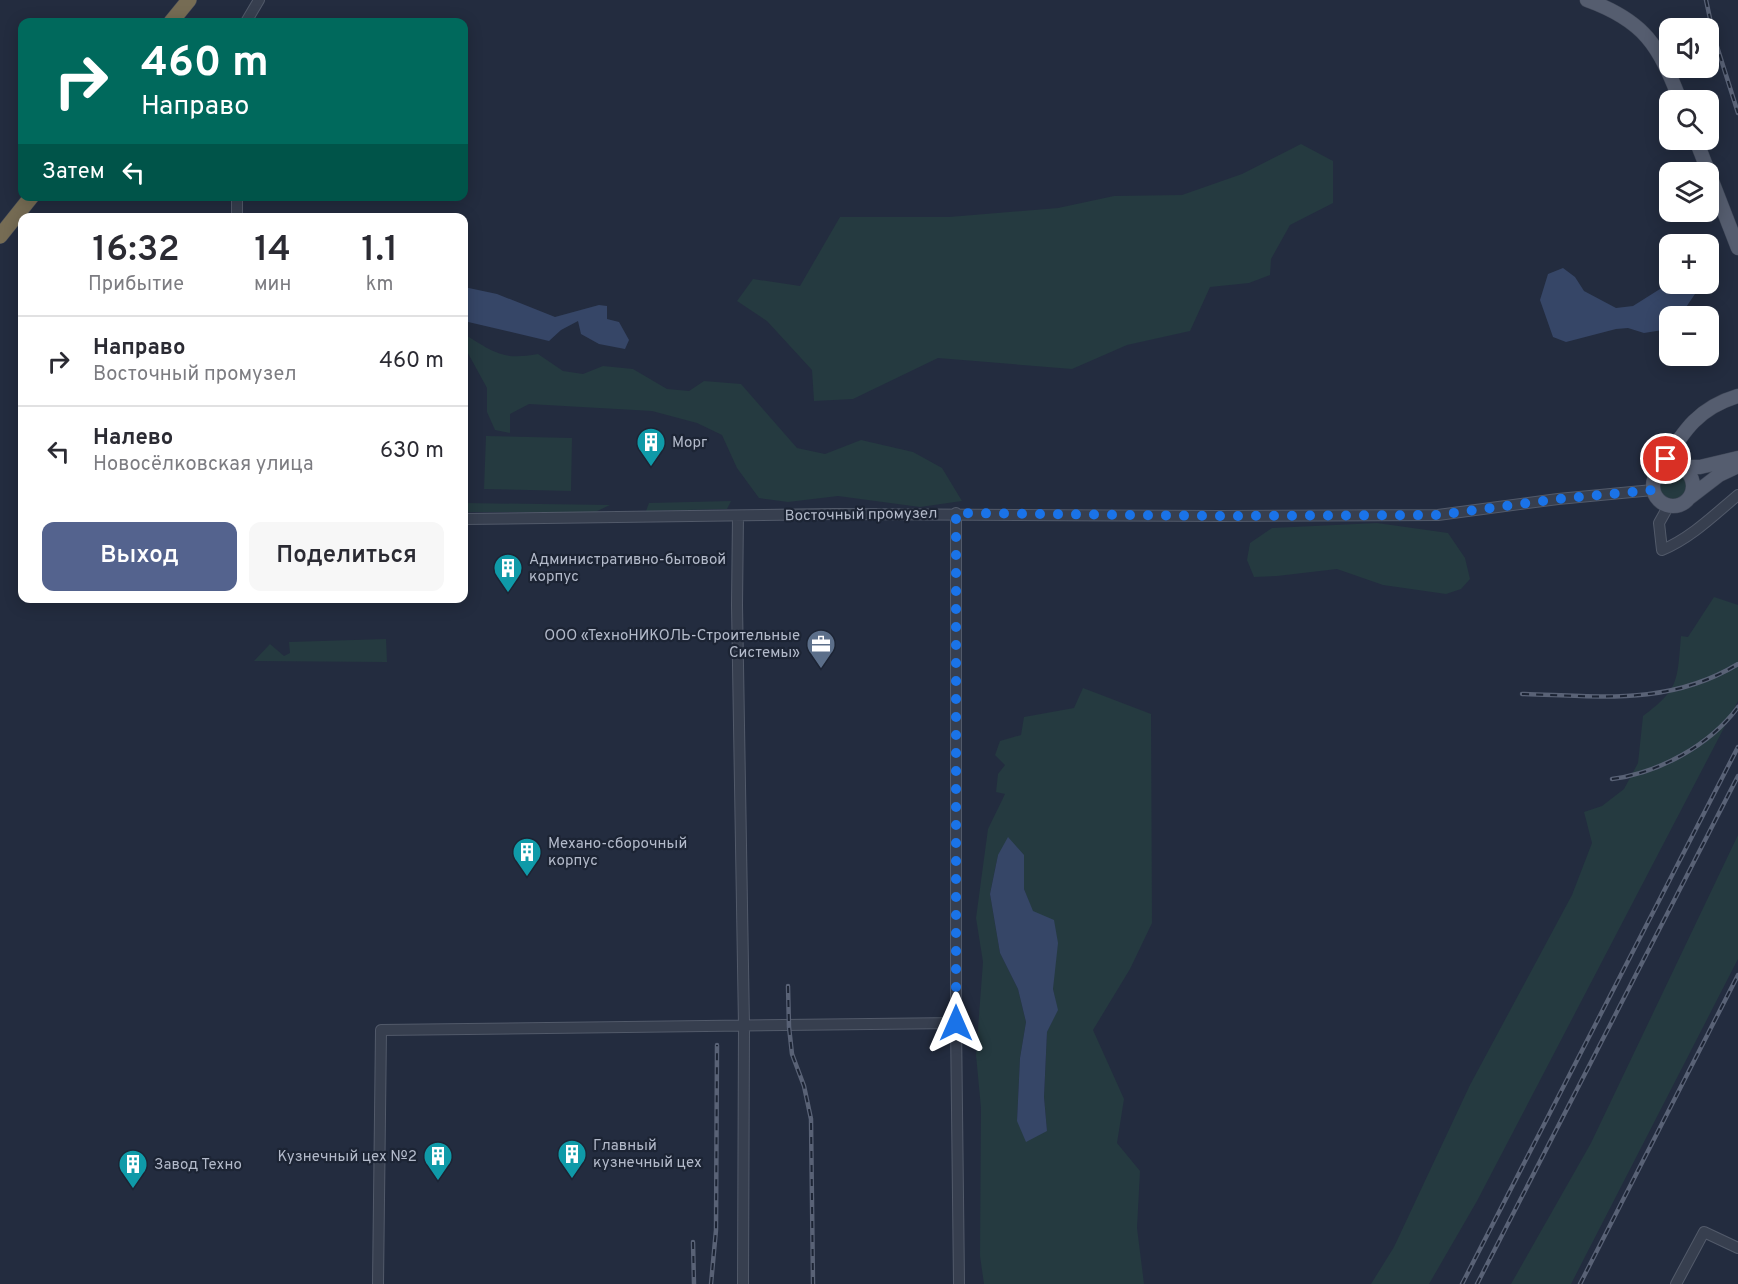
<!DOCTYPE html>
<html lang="ru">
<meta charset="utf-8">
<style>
body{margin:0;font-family:Overpass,sans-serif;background:#f7f7f7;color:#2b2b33;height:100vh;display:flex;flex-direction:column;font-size:22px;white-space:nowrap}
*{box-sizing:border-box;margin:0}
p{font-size:20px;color:#7c7c81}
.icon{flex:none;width:33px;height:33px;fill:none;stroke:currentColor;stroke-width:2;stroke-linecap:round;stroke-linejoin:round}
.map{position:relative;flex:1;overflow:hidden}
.sheet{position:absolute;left:18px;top:213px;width:450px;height:390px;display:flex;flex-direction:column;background:#fff;border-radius:12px;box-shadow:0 3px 15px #0003}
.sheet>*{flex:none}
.top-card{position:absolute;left:18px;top:18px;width:450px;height:183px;border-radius:12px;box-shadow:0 3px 15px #0003;background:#00695c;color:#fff;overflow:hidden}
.buttons{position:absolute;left:1659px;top:18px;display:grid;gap:12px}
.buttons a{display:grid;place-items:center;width:60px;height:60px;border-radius:12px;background:#fff;box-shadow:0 3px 15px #0003;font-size:30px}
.pin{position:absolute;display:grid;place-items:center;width:51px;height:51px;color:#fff;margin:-26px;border:3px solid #fff;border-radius:50%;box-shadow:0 2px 6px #0007}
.me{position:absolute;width:66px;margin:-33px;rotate:0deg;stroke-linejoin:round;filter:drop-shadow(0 0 4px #0008)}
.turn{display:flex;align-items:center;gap:21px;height:126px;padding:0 24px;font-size:27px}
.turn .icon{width:78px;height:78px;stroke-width:2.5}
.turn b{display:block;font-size:42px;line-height:51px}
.then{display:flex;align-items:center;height:57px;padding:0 24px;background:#0003;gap:12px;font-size:22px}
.eta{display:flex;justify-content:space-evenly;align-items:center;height:102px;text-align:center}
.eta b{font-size:36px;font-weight:600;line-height:42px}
.cta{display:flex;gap:12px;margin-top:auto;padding:12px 24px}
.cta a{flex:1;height:69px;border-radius:12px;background:#54638e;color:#fff;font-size:24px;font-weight:600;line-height:69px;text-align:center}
.cta a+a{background:#f7f7f7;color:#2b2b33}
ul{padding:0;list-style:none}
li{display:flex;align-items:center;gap:18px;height:90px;padding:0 24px;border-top:2px solid #e1e1e2}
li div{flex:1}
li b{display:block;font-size:22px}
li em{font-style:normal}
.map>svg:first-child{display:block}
</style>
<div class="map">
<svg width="1738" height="1284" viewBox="0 0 1738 1284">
<rect width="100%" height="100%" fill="#232c3f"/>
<path fill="#253a40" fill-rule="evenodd" d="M1301,144L1333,161V203L1290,225L1271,259L1270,275L1249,283L1210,287L1190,331L1127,345L1072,369L938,358L853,399L814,401L812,370L767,321L737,301L753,279L800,286L840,217H949L1058,208L1114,196L1182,195L1242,174Z
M469,337C496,354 505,360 538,354L563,371L583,374L603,366L633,369L667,389L689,391L704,381L741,384L797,448L825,454L861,440L913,452L942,468L962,501L920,507L838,496L788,502L759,498L737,468L722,435L697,423L652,411L529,404L510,414V433L495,430L487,412V388L464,346V338Z
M486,436L572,438L571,491L484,489Z
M1656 486a17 17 0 1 1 34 0a17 17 0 1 1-34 0Z
M731,501L727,509L646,511L649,503Z
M464,503L610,505L595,512H464Z
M1377,523L1448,533L1465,558L1470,579L1461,589L1446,594L1383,585L1337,569L1277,576L1254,577L1247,560L1250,543L1272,528Z
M1714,597L1738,605V701L1477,1201L1429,1284H1371L1394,1247L1470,1085L1572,895L1592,843L1584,812L1602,806L1624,789L1638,763L1643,716C1680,689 1677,680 1681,636L1688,637Z
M386,639L387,662L254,661L270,644L284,656L290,653L289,642Z
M1083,688L1151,714L1152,923L1130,969L1093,1030L1124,1099L1117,1143L1140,1171L1137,1228L1144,1284H984L980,1256L981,1108L976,1055L983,962L976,918L988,829L1005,794L996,792L998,774L1005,765L995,755L1000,741L1021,735L1024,717L1074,708ZM998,855H1024V889L1054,970L1053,989L1057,1010L1047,1032L1044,1097L1047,1131L1017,1121L1020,1058L1026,1022L1018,989L1000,953L990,894Z
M1738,835V959L1571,1284H1511L1591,1143Z"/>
<path fill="#364667" d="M1563,268L1575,277L1584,291L1616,308L1633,306L1660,289L1691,288L1695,294L1680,316H1670L1669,329L1644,333L1628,328L1616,329L1566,342L1553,337L1540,300L1548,274Z
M464,287L497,294L555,317L599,305L607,306V319L619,322L629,340L625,349L599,344L581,334L578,321L561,330L549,341L464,321Z
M1008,837L1024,855V889L1033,911L1054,920L1058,943L1053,989L1058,1010L1047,1032L1044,1097L1047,1131L1026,1142L1017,1121L1020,1058L1026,1022L1018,989L1000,953L990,894L998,855Z"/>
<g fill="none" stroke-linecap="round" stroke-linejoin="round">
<g stroke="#525a6a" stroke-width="12">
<path id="minor" d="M246,22L259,0
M237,196V218
M1669,505L1659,523L1662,550C1691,538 1714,515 1738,495
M956,513V1023L959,1284
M738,516L737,605L744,1026L743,1284
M464,519L835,514L1220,516L1438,515L1558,499L1653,490
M378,1284L381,1030L956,1023
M1676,1284L1704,1232L1738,1248"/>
</g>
<g stroke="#404858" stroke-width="15">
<path id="major" d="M1587,0C1645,21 1659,46 1680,100
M1696,140L1738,248
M1678,465L1680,467H1700L1738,458
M1653 486a20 20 0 1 1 40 0a20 20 0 1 1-40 0Z
M1657,473C1681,436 1694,409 1738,396
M1689,498L1719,475L1738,466"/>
</g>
<g stroke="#3f4757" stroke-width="16">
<path id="highway" d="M171,22L189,0
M0,236L32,196"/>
</g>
<use href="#minor" stroke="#373f4f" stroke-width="10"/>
<use href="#major" stroke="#555d6f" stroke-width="14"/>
<use href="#highway" stroke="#766c54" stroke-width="15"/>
<g stroke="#596276" stroke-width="4.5">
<path id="rail" d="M1706,0L1714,37L1738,113
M1522,694C1598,696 1669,706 1738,664
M1612,779C1659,773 1710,745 1738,707
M788,986L789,1027L792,1054L804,1086L811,1119L813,1284
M693,1242L694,1284
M711,1284L716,1230L717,1045
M1462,1284L1738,747
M1477,1284L1738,776
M1580,1284L1738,975"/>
</g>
<use href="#rail" stroke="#1c2434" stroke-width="2" stroke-dasharray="7" stroke-linecap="butt"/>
</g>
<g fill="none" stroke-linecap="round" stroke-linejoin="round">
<path stroke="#1a73e8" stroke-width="10" stroke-dasharray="0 18" d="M956,1023V513L1220,516L1438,515L1558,499L1653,490L1654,479L1666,459"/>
</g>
<defs>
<g id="building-pin" transform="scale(1.5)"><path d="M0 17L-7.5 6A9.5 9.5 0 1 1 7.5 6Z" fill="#0f9aa8" stroke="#1c2434"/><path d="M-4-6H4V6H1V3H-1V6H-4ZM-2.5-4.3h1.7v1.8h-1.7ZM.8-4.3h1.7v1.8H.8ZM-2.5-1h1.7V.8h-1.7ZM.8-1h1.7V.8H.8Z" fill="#fff"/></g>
<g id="office-pin" transform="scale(1.5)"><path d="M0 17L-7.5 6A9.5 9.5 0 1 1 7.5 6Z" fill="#5c6f8a" stroke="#1c2434"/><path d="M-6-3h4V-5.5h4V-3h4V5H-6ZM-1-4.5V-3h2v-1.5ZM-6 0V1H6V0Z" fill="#fff"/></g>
</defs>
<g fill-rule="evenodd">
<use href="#building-pin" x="651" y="442"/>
<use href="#building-pin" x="508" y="568"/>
<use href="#office-pin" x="821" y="644"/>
<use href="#building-pin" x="527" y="852"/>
<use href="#building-pin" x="572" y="1154"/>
<use href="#building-pin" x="438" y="1156"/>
<use href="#building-pin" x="133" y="1164"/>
</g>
<g text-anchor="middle" stroke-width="4.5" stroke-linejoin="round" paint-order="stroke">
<g font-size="15" fill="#b3baca" stroke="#1c2434" text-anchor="start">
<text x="672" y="447">Морг</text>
<text x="529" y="564">Административно-бытовой<tspan x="529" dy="17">корпус</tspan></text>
<text x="800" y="640" text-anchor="end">ООО «ТехноНИКОЛЬ-Строительные<tspan x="800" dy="17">Системы»</tspan></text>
<text x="548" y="848">Механо-сборочный<tspan x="548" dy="17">корпус</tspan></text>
<text x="593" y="1150">Главный<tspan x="593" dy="17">кузнечный цех</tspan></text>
<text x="417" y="1161" text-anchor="end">Кузнечный цех №2</text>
<text x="154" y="1169">Завод Техно</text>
</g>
<g font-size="15" fill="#b3baca" stroke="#1c2434">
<text transform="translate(861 514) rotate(-1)" y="5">Восточный промузел</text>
</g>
</g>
</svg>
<div class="buttons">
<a><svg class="icon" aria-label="sound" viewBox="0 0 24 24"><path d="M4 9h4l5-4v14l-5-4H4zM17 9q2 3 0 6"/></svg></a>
<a><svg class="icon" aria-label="search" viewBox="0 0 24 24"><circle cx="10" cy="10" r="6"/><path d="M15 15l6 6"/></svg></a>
<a><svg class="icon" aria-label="layers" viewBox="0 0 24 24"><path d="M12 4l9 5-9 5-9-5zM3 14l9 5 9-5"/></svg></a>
<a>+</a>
<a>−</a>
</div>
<div class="pin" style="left:1666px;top:459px;background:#d93025"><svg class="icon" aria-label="arrive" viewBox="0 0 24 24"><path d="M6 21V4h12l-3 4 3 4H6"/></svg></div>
<svg class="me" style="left:956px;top:1023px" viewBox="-20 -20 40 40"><path d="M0-17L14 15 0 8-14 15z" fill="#1a73e8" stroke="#fff" stroke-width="4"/></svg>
<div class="top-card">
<div class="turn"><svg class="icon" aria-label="right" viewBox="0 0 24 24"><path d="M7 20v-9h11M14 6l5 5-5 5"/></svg><div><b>460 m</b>Направо</div></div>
<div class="then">Затем<svg class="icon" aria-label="left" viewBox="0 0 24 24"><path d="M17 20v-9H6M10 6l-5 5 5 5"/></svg></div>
</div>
<section class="sheet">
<div class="eta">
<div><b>16:32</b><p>Прибытие</p></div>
<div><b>14</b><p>мин</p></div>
<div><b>1.1</b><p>km</p></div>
</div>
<ul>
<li><svg class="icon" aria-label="right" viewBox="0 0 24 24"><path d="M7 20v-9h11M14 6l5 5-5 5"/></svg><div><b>Направо</b><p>Восточный промузел</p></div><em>460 m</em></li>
<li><svg class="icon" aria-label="left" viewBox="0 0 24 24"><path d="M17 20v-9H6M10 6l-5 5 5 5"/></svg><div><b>Налево</b><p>Новосёлковская улица</p></div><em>630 m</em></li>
</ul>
<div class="cta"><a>Выход</a><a>Поделиться</a></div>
</section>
</div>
